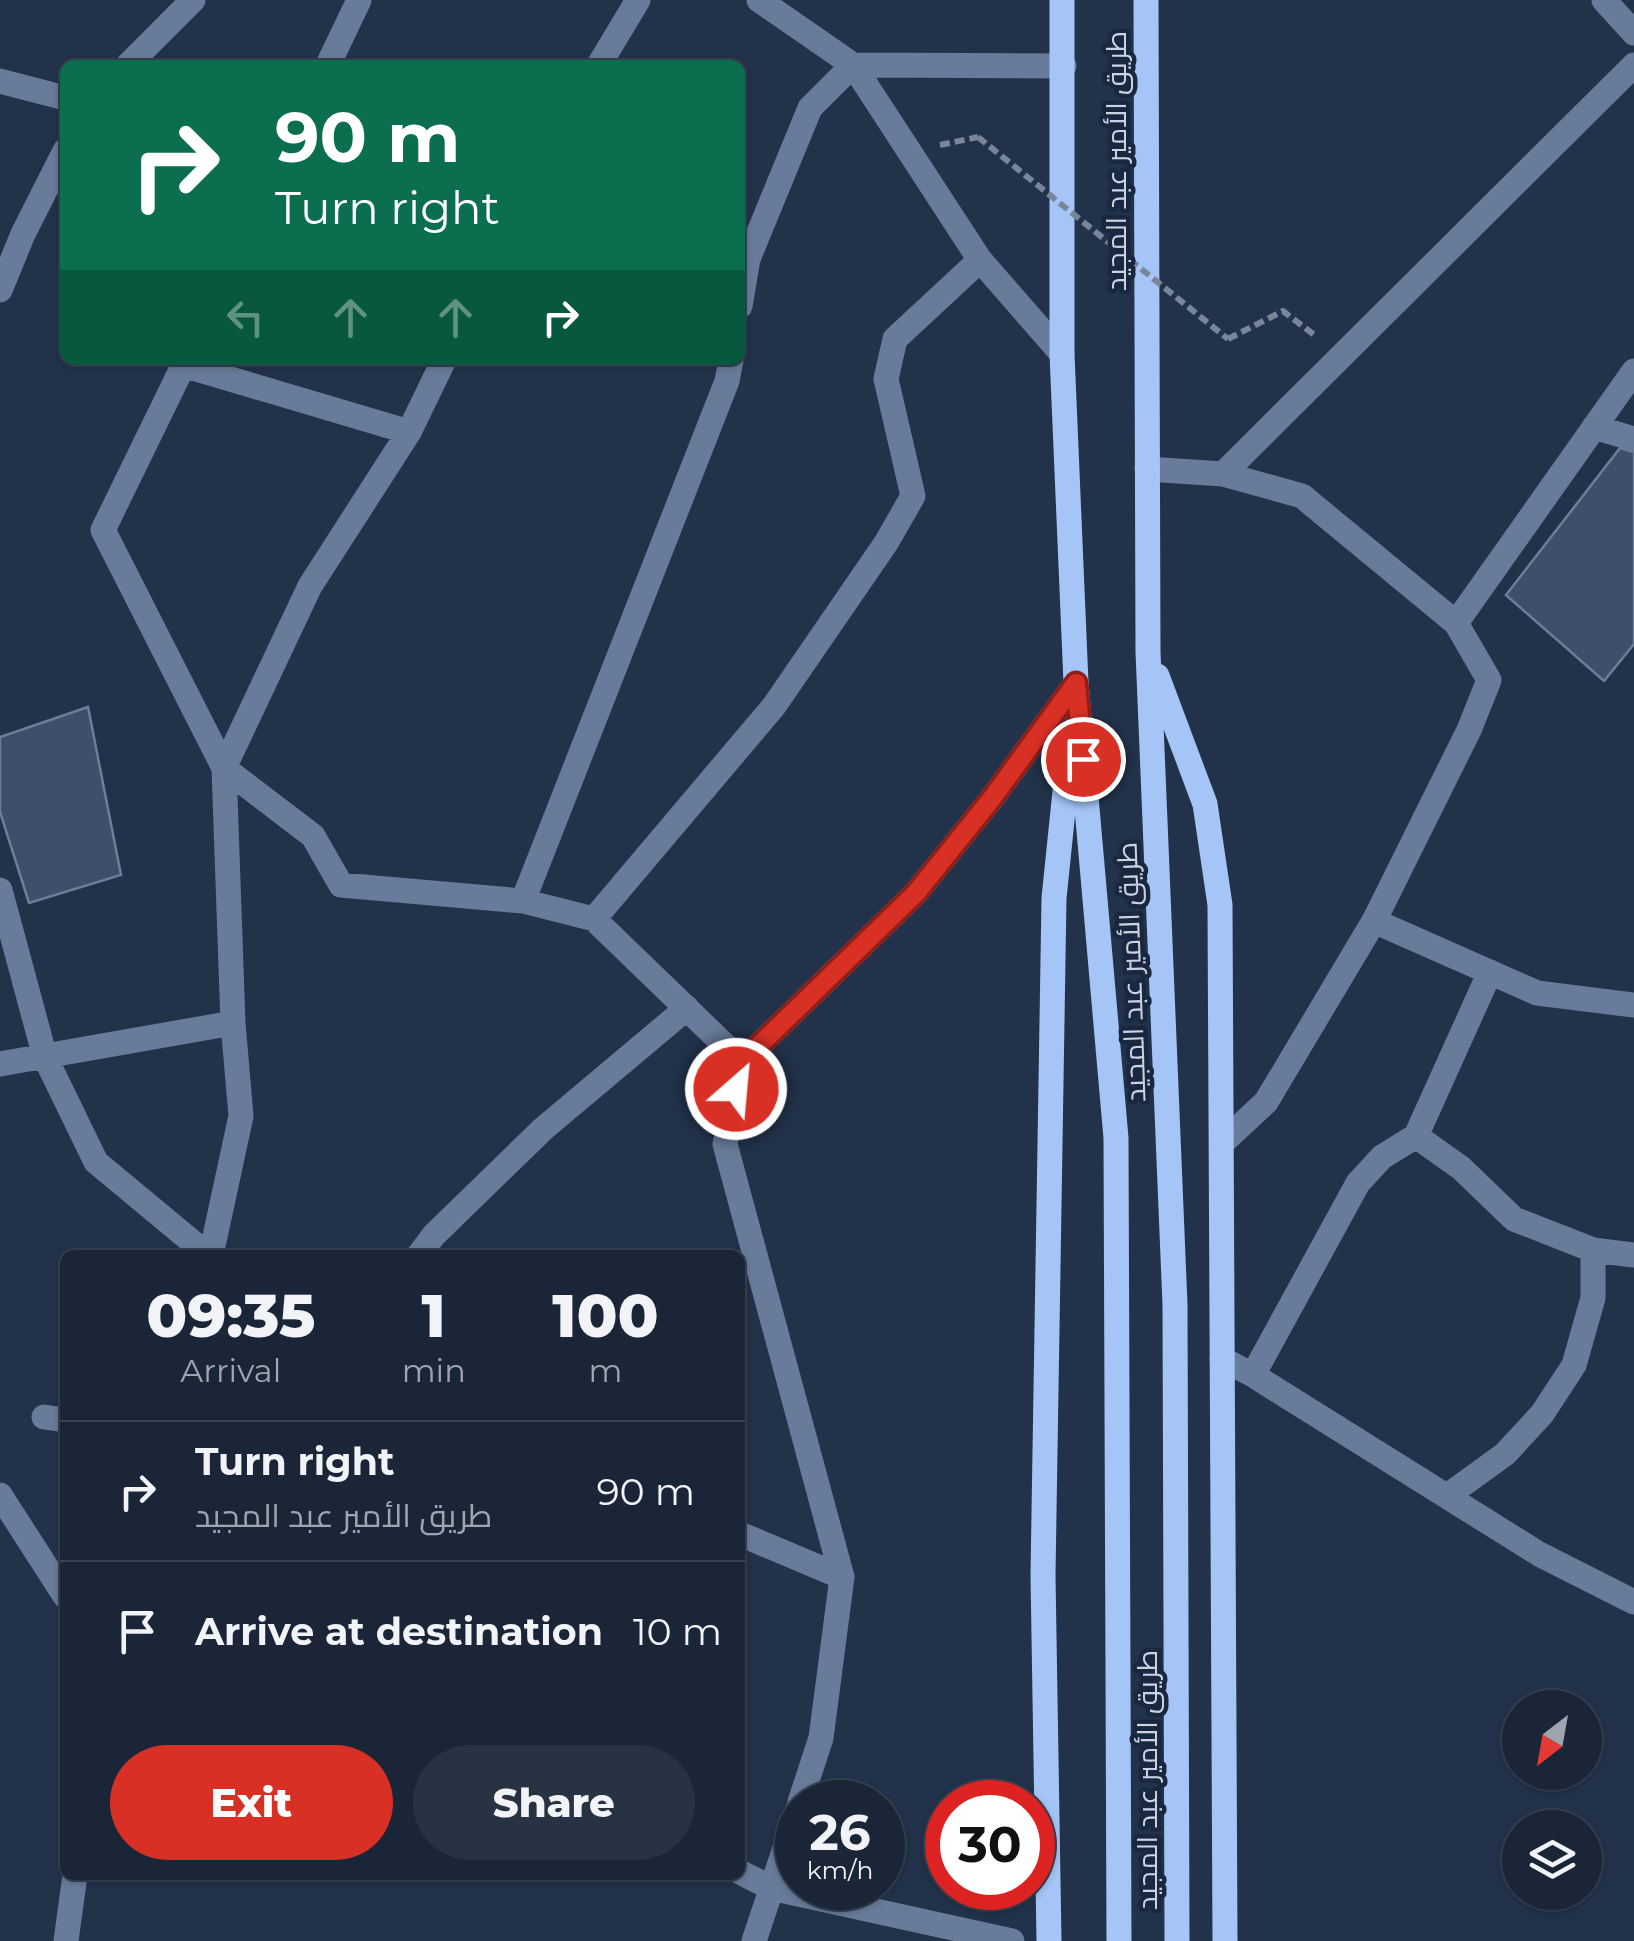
<!DOCTYPE html>
<meta charset="utf-8">
<style>
body{margin:0;font-family:Montserrat,Cairo,sans-serif;background:#273243;color:#f1f3f6;height:100vh;display:flex;flex-direction:column;font-size:38px;white-space:nowrap}
*{box-sizing:border-box;margin:0}
p{font-size:32px;color:#9fa5ae}
.icon{flex:none;width:55px;height:55px;fill:none;stroke:currentColor;stroke-width:2;stroke-linecap:round;stroke-linejoin:round}
.map{position:relative;flex:1;overflow:hidden}
.details{position:absolute;left:60px;top:1250px;width:685px;height:630px;display:flex;flex-direction:column;background:#1a2638;border-radius:15px;box-shadow:0 2px 8px #0004,0 0 0 2px #384353}
.details>*{flex:none}
.guide{position:absolute;left:60px;top:60px;width:685px;height:305px;border-radius:15px;box-shadow:0 2px 8px #0004,0 0 0 2px #384353;background:#0b6e4f;color:#fff;overflow:hidden}
.needle{width:65px;rotate:211deg}
.tools{position:absolute;left:1502px;top:1690px;display:grid;gap:20px}
.tools a{display:grid;place-items:center;width:100px;height:100px;border-radius:50%;background:#1a2638;box-shadow:0 2px 8px #0004,0 0 0 2px #384353;font-size:50px}
.speed{position:absolute;left:775px;top:1780px;display:flex;gap:20px;font-size:50px;font-weight:700;text-align:center}
.speed>*{display:grid;place-content:center;width:130px;height:130px;border-radius:50%;background:#1a2638;box-shadow:0 2px 8px #0004,0 0 0 2px #384353;line-height:1}
.speed small{font-size:25px;font-weight:400}
.speed .limit{border:15px solid #d22;background:#fff;color:#111}
.pin{position:absolute;display:grid;place-items:center;width:85px;height:85px;color:#fff;margin:-42px;border:5px solid #fff;border-radius:50%;box-shadow:0 2px 10px #0007}
.me{position:absolute;width:110px;margin:-55px;rotate:27deg;stroke-linejoin:round;filter:drop-shadow(0 0 8px #0008)}
.turn{display:flex;align-items:center;gap:35px;height:210px;padding:0 50px;font-size:45px}
.turn .icon{width:130px;height:130px;stroke-width:2.5}
.turn b{display:block;font-size:70px;line-height:85px}
.lanes{display:flex;align-items:center;height:95px;padding:0 50px;background:#0003;justify-content:center;gap:50px;direction:ltr}
.lanes .off{opacity:.35}
.eta{display:flex;justify-content:space-evenly;align-items:center;height:170px;text-align:center}
.eta b{font-size:60px;font-weight:800;line-height:70px}
.button{display:flex;gap:20px;margin-top:auto;padding:20px 50px}
.button a{flex:1;height:115px;border-radius:60px;background:#d93025;color:#fff;font-size:40px;font-weight:800;line-height:115px;text-align:center}
.button a+a{background:#273243;color:#f1f3f6}
ul{padding:0;list-style:none}
li{display:flex;align-items:center;gap:30px;height:140px;padding:0 50px;border-top:2px solid #384353}
li div{flex:1}
li b{display:block;font-size:38px}
li em{font-style:normal}
.map>svg:first-child{display:block}
</style>
<div class="map">
<svg width="1634" height="1941" viewBox="0 0 1634 1941">
<rect width="100%" height="100%" fill="#22324a"/>
<path fill="#3f4f69" stroke="#6d7e9a" stroke-width="2.5" d="M1620,448L1634,452V644L1604,681L1506,595Z
M88,707L121,875L29,903L0,812V737Z"/>
<g fill="none" stroke-linecap="round" stroke-linejoin="round">
<path stroke="#798699" stroke-width="6" stroke-dasharray="10 5" stroke-linecap="butt" d="M940,145L978,137
M1228,339L1283,311L1317,337"/>
<path stroke="#687b9a" stroke-width="25" d="M759,0L853,65L980,260L1062,354
M1604,0L1634,33
M128,65L193,0
M328,65L359,0
M599,65L638,0
M0,81L65,98
M0,290L23,234L65,151
M740,306L748,259L810,108L853,65L1064,66
M186,360L103,530L224,768L313,836L341,885L523,901L594,919L742,1062
M183,365L409,432
M1594,427L1634,439
M1147,469L1223,474L1302,496L1456,623L1489,680L1469,730L1374,921L1266,1102L1223,1142
M1223,474L1634,65
M1456,623L1634,371
M0,890L45,1057L96,1162L208,1255
M523,901L727,381L731,360
M594,919L774,706L886,543L913,496L886,379L895,339L980,260
M1374,921L1537,993L1634,1005
M0,1064L233,1023
M1416,1136L1490,972
M211,1255L241,1116L233,1023L224,768L310,586L409,432L444,360
M419,1255L434,1235L543,1129L687,1008
M1222,1359L1253,1375L1539,1554L1634,1602
M1253,1375L1358,1183L1382,1157L1416,1136L1461,1168L1514,1219L1593,1250L1634,1255
M44,1417L65,1420
M0,1495L65,1596
M1447,1496L1505,1454L1542,1414L1574,1365L1593,1298V1250
M740,1534L842,1577
M800,1802L821,1738L842,1577L725,1144L742,1062L916,893L993,797L1076,683
M740,1872L771,1888L1012,1941
M66,1941L75,1875
M754,1941L798,1809"/>
<path stroke="#a5c5f7" stroke-width="25" d="M1062,0V354L1076,683L1116,1138L1119,1941
M1146,0L1148,652L1175,1305L1177,1941
M1157,676L1205,804L1220,905L1225,1941
M1049,1941L1043,1575L1054,898L1070,743"/>
<path stroke="#798699" stroke-width="6" stroke-dasharray="10 5" stroke-linecap="butt" d="M978,137L1228,339"/>
</g>
<g fill="none" stroke-linecap="round" stroke-linejoin="round">
<g stroke="#8d1f18" stroke-width="25">
<path id="route" d="M736,1089L742,1062L916,893L993,797L1076,683L1083,759"/>
</g>
<use href="#route" stroke="#d93025" stroke-width="18"/>
</g>
<g text-anchor="middle" stroke-width="9" stroke-linejoin="round" paint-order="stroke">
<g font-size="28" fill="#c9d3e3" stroke="#19273f">
<text transform="translate(1116 161) rotate(-90)" y="10">طريق الأمير عبد المجيد</text>
<text transform="translate(1131 972) rotate(-92)" y="10">طريق الأمير عبد المجيد</text>
<text transform="translate(1147 1780) rotate(-90)" y="10">طريق الأمير عبد المجيد</text>
</g>
</g>
</svg>
<div class="tools">
<a><svg class="needle" viewBox="-14 -14 28 28"><path d="M0-13l5 13h-10z" fill="#e53935"/><path d="M0 13l5-13h-10z" fill="#9fa5ae"/></svg></a>
<a><svg class="icon" aria-label="layers" viewBox="0 0 24 24"><path d="M12 4l9 5-9 5-9-5zM3 14l9 5 9-5"/></svg></a>
</div>
<div class="speed"><div>26<small>km/h</small></div><div class="limit">30</div></div>
<div class="pin" style="left:1083px;top:759px;background:#d93025"><svg class="icon" aria-label="arrive" viewBox="0 0 24 24"><path d="M6 21V4h12l-3 4 3 4H6"/></svg></div>
<svg class="me" style="left:736px;top:1089px" viewBox="-20 -20 40 40"><circle r="17" fill="#d93025" stroke="#fff" stroke-width="3"/><path d="M0-11L8 9 0 5-8 9z" fill="#fff"/></svg>
<div class="guide">
<div class="turn"><svg class="icon" aria-label="right" viewBox="0 0 24 24"><path d="M7 20v-9h11M14 6l5 5-5 5"/></svg><div><b>90 m</b>Turn right</div></div>
<div class="lanes"><svg class="icon off" aria-label="left" viewBox="0 0 24 24"><path d="M17 20v-9H6M10 6l-5 5 5 5"/></svg><svg class="icon off" aria-label="ahead" viewBox="0 0 24 24"><path d="M12 20V5M6 11l6-6 6 6"/></svg><svg class="icon off" aria-label="ahead" viewBox="0 0 24 24"><path d="M12 20V5M6 11l6-6 6 6"/></svg><svg class="icon" aria-label="right" viewBox="0 0 24 24"><path d="M7 20v-9h11M14 6l5 5-5 5"/></svg></div>
</div>
<section class="details">
<div class="eta">
<div><b>09:35</b><p>Arrival</p></div>
<div><b>1</b><p>min</p></div>
<div><b>100</b><p>m</p></div>
</div>
<ul>
<li><svg class="icon" aria-label="right" viewBox="0 0 24 24"><path d="M7 20v-9h11M14 6l5 5-5 5"/></svg><div><b>Turn right</b><p>طريق الأمير عبد المجيد</p></div><em>90 m</em></li>
<li><svg class="icon" aria-label="arrive" viewBox="0 0 24 24"><path d="M6 21V4h12l-3 4 3 4H6"/></svg><div><b>Arrive at destination</b></div><em>10 m</em></li>
</ul>
<div class="button"><a>Exit</a><a>Share</a></div>
</section>
</div>
